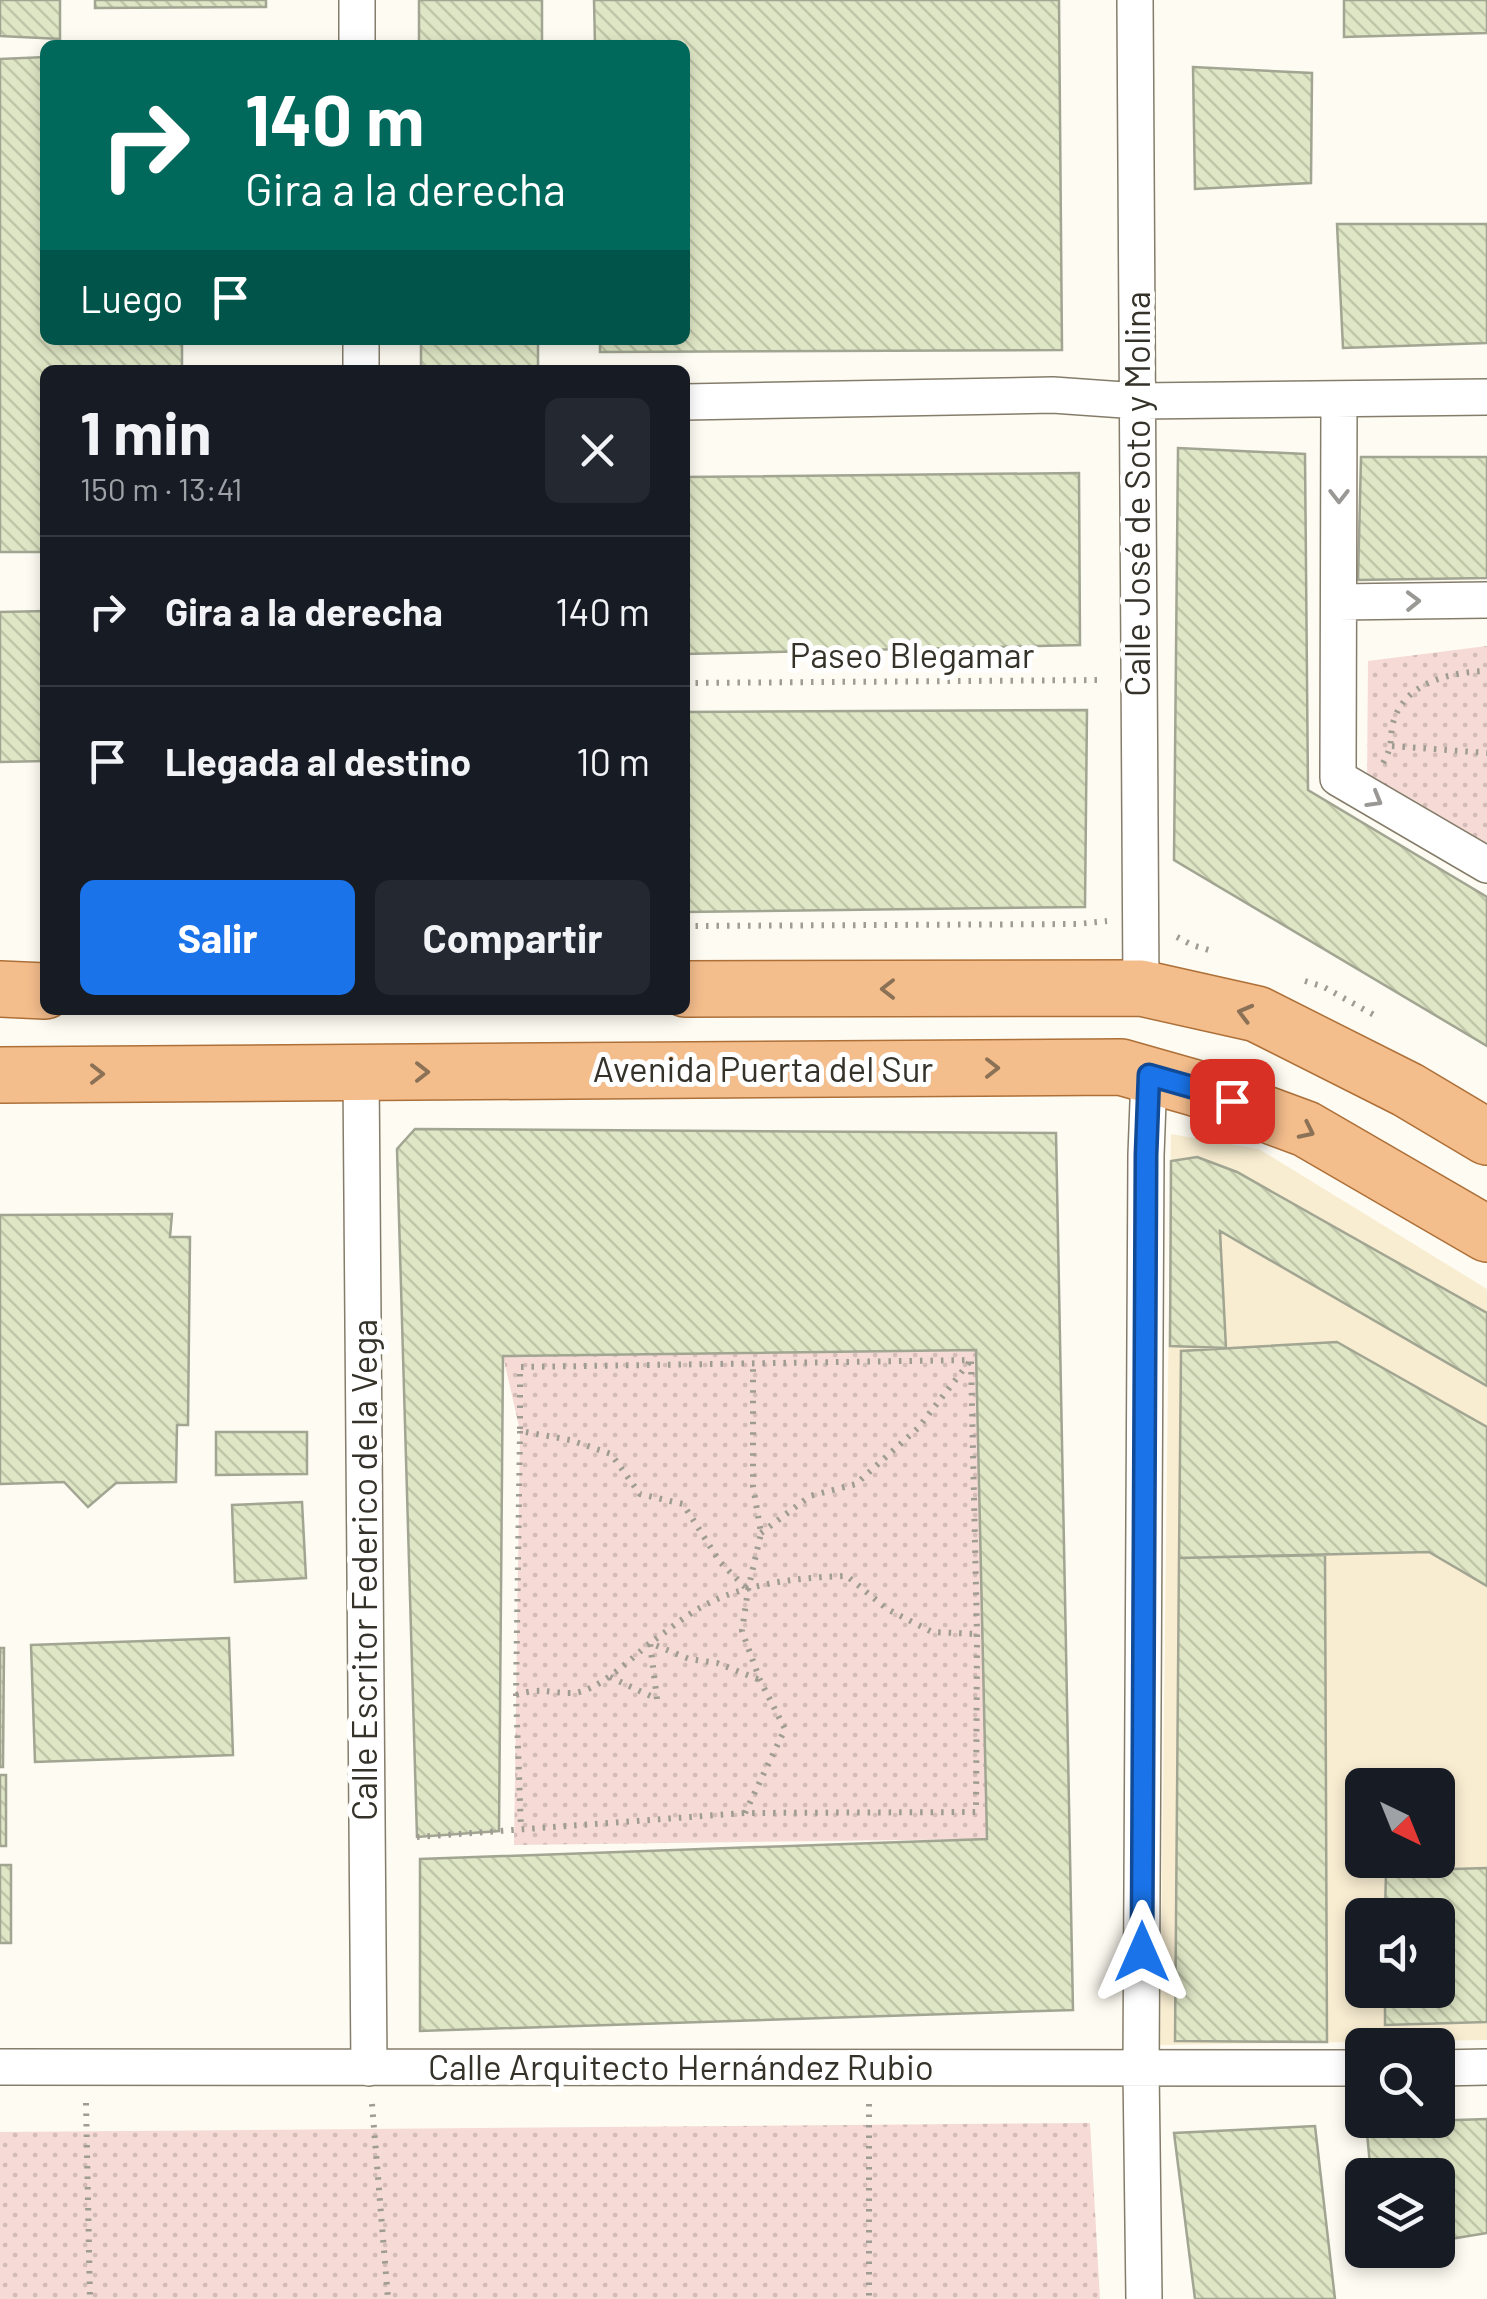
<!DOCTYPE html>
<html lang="es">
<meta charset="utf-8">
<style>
body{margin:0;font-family:Barlow,sans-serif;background:#242831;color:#f1f3f6;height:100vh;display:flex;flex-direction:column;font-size:38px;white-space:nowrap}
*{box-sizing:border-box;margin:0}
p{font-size:32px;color:#9ea1a6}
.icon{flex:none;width:55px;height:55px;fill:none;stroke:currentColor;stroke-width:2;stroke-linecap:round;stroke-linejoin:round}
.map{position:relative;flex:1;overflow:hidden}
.sheet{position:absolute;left:40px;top:365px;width:650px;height:650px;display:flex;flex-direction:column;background:#171b24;border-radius:15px;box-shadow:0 5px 15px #0003}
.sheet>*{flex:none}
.banner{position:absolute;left:40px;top:40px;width:650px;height:305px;border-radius:15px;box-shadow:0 5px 15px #0003;background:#00695c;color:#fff;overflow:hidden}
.needle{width:65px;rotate:137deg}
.fabs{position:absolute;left:1345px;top:1768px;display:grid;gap:20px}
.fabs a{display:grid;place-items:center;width:110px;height:110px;border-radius:15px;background:#171b24;box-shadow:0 5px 15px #0003;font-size:50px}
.pin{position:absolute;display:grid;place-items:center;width:85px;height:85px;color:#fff;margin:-42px;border-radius:20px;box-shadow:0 5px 15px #0006}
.me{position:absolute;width:110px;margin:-55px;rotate:0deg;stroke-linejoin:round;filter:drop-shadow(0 0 8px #0008)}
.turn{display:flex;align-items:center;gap:35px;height:210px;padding:0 40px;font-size:45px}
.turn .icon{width:130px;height:130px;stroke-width:2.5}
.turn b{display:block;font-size:70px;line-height:85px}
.then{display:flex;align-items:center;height:95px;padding:0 40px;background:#0003;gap:20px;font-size:38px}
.round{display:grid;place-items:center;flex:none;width:105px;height:105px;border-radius:15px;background:#242831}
.overview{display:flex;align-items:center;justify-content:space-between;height:170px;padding:0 40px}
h1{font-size:60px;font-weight:700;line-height:75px}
.button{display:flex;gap:20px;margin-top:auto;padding:20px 40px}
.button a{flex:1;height:115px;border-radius:15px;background:#1a73e8;color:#fff;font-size:40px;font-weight:700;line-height:115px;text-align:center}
.button a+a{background:#242831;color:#f1f3f6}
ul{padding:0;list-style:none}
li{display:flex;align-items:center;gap:30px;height:150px;padding:0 40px;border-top:2px solid #363941}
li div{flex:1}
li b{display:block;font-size:38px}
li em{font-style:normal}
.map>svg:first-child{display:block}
</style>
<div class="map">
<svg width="1487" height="2299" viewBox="0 0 1487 2299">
<defs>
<pattern id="park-dots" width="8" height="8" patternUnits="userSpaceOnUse" patternTransform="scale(2.5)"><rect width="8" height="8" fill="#f5dad5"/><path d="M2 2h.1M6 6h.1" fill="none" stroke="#d3bcb7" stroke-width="1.8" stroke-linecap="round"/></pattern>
<pattern id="building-back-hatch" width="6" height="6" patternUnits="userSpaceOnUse" patternTransform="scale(2.5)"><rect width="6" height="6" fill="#dfe6c5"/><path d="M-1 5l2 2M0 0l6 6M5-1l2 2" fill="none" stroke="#c0c6a9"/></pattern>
</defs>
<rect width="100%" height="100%" fill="#fefbf2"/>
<path fill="#f8edd1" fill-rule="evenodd" d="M1171,1134L1259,1149L1487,1289V2040L1160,2045ZM1362,1785H1438V1860H1362ZM1362,1915H1438V1990H1362Z"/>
<path fill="url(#park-dots)" d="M1487,646V865L1367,795L1368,661Z
M976,1350L987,1839L514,1845L520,1431L503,1356Z
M1090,2123L1100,2299H0V2132Z"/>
<path fill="url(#building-back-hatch)" stroke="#a1a592" stroke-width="2.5" d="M0,0H60V39L0,36Z
M95,0H266V7L95,8Z
M419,0H542V45H419Z
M594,0H1059L1062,350L600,352V340H685V45H595Z
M1344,0H1487V33L1344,37Z
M45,57V340H182V370H45V552H0V59Z
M1193,67L1312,73L1311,183L1195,189Z
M1337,224H1487V343L1343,348Z
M421,340H538V370H421Z
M1178,448L1305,454L1308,790L1487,897V1046L1174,860Z
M1361,457H1487V578L1358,580Z
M1079,473L1080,645L685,654V477Z
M45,611V761L0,762V612Z
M1087,710L1085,907L685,912V712Z
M415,1129L1056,1133L1073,2010L420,2031V1859L987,1839L976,1350L503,1356L499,1831L417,1837L397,1149Z
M1197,1157L1237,1172L1487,1313V1386L1220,1231L1226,1348L1170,1346L1171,1161Z
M172,1214L170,1237H190L188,1425H177L176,1482L116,1483L88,1507L64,1482L0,1484V1215Z
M1337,1342L1487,1427V1586L1429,1552L1179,1558L1181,1351Z
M216,1432H307V1474L216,1475Z
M302,1502L306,1578L235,1582L232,1505Z
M1325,1555L1327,2042L1175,2041L1179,1558Z
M229,1638L233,1755L35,1762L31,1645Z
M0,1648H4L3,1767H0Z
M0,1775H6V1846H0Z
M0,1865H11V1943H0Z
M1487,1868V2022L1385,2025V1990H1438V1915H1385L1386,1871Z
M1487,2119V2233L1438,2241V2175H1371L1366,2123Z
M1315,2126L1335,2299H1195L1174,2133Z"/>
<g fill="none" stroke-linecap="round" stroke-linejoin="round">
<g stroke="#857d6b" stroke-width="38">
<path id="minor" d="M357,0V45
M1135,0L1141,988
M361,340V370
M1339,399L1338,778L1487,865
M685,402L1053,395L1138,401L1487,397
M1339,602L1487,600
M361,1072L369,2068
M0,2067L1362,2068
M1438,2068L1487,2067
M1144,2299L1141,2069L1146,1155L1149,1075"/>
</g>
<g stroke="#ad7038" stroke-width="58">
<path id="primary" d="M0,989L45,991
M685,989L1141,988L1257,1014L1408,1090L1487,1137
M0,1075L1121,1067L1195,1088L1306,1129L1487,1234"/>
</g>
<path stroke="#9f9c93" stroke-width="6" stroke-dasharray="2.5 8" stroke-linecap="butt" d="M685,683L1103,680
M1392,746L1487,753
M1383,763C1394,743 1389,741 1393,723C1404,682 1451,672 1487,671
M685,926L1078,924L1107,921
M1177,937L1192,945L1212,951
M1305,981L1324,987L1374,1015
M520,1431L516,1695L521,1829
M761,1533L810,1496L856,1484L918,1428L971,1360
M610,1677L657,1699
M516,1695C542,1687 546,1693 571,1693C595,1694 632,1658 650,1643L689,1659L717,1663L760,1680
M657,1699L650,1643C669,1630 688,1613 709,1603C748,1583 804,1577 847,1576L887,1609L932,1632L977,1634
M745,1813L785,1729L760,1680L742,1631L748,1590L761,1533L753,1486V1362
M417,1837L745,1813L976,1812L977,1634L971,1360L520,1367V1431L570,1440L611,1454L640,1494L683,1504L720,1562L748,1590
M86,2103L90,2299
M372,2104L388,2299
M869,2104V2299"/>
<use href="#minor" stroke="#fff" stroke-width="35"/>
<use href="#primary" stroke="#f4bd8c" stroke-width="55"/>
</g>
<defs><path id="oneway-chevron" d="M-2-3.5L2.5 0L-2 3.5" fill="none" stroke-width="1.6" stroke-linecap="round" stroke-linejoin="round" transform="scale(2.5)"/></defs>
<g stroke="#9a9894">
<use href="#oneway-chevron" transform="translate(1339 496) rotate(90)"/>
<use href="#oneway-chevron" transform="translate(1413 601) rotate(-1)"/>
<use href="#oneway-chevron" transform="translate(1375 800) rotate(30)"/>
</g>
<g stroke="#8b7156">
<use href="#oneway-chevron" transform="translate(888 989) rotate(180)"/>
<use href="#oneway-chevron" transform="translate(1245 1013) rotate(-165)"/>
<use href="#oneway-chevron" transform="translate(992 1068)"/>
<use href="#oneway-chevron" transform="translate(422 1072)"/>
<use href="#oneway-chevron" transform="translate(97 1074)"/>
<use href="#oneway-chevron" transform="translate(1307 1131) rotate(26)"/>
</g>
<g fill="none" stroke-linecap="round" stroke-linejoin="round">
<g stroke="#114b97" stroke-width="25">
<path id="route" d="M1142,1952L1146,1155L1149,1075L1195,1088L1232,1101"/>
</g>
<use href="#route" stroke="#1a73e8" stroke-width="18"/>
</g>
<g text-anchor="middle" stroke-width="10" stroke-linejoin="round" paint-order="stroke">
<g font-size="35" fill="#35322a" stroke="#fff">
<text transform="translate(1138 494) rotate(-90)" y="12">Calle José de Soto y Molina</text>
<text x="912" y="668">Paseo Blegamar</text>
<text x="763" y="1082">Avenida Puerta del Sur</text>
<text transform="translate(365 1570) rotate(-90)" y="12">Calle Escritor Federico de la Vega</text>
<text x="681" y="2080">Calle Arquitecto Hernández Rubio</text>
</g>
</g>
</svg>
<div class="fabs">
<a><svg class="needle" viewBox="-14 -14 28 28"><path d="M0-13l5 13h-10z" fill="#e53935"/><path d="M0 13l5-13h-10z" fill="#9ea1a6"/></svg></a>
<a><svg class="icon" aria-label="sound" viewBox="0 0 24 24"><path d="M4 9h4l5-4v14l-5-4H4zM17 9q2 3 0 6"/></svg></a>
<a><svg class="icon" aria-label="search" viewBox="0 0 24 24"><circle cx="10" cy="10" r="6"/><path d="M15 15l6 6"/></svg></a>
<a><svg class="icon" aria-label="layers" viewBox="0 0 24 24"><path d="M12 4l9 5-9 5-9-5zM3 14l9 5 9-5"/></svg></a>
</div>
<div class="pin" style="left:1232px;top:1101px;background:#d93025"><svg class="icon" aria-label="arrive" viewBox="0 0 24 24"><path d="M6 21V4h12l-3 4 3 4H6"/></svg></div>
<svg class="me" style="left:1142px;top:1952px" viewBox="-20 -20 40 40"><path d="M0-17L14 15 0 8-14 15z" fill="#1a73e8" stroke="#fff" stroke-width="4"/></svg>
<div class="banner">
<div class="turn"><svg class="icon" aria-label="right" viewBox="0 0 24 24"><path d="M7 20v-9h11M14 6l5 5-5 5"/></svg><div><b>140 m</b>Gira a la derecha</div></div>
<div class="then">Luego<svg class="icon" aria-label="arrive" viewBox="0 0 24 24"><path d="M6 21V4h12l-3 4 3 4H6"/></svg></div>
</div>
<section class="sheet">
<div class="overview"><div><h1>1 min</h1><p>150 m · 13:41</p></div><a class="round"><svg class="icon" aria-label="close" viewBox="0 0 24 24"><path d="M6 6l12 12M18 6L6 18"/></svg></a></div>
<ul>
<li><svg class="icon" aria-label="right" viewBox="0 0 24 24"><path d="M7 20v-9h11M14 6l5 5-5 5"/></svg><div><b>Gira a la derecha</b></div><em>140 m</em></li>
<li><svg class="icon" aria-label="arrive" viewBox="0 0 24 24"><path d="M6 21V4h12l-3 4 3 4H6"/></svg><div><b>Llegada al destino</b></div><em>10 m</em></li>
</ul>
<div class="button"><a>Salir</a><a>Compartir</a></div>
</section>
</div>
